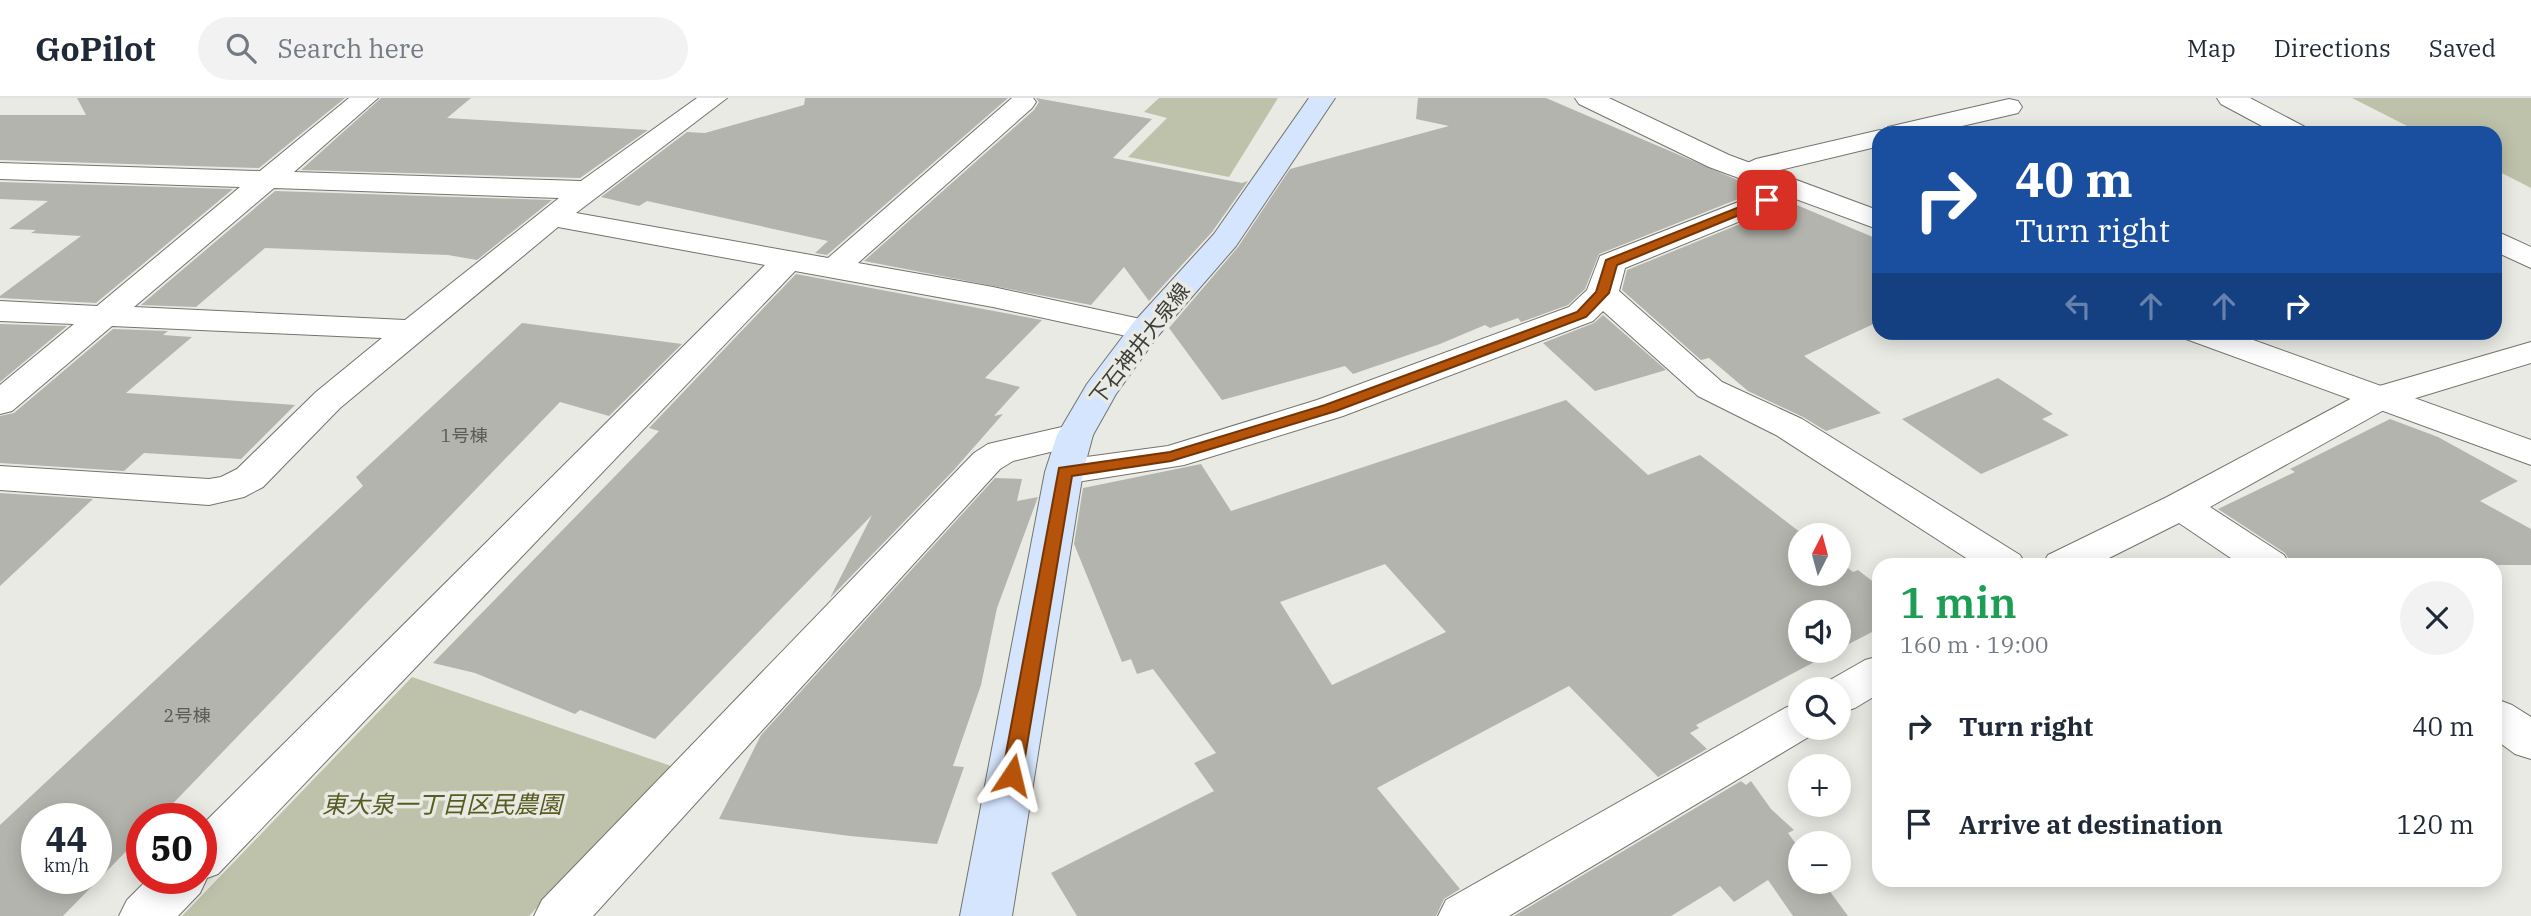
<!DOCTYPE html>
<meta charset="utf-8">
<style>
body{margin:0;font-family:"IBM Plex Serif","Noto Sans JP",serif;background:#f2f2f3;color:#1f2937;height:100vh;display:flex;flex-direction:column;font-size:26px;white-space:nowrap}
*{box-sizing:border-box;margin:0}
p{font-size:23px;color:#747a83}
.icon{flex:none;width:38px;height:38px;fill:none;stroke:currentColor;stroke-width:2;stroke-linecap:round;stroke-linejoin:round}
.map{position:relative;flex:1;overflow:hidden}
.side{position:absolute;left:1872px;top:460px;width:630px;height:329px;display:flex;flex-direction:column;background:#fff;border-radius:21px;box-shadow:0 4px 18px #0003}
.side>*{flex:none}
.top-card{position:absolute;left:1872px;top:28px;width:630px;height:214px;border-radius:21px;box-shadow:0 4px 18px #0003;background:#1a4fa0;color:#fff;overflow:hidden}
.needle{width:46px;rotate:6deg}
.controls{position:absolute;left:1788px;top:425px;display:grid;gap:14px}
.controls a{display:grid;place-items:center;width:63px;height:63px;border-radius:50%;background:#fff;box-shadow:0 4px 18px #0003;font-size:35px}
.speed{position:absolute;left:21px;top:705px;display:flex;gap:14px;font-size:35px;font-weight:700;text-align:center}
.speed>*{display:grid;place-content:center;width:91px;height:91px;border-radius:50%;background:#fff;box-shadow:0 4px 18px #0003;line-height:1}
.speed small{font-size:18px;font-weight:400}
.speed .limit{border:10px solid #d22;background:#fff;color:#111}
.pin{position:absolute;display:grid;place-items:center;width:60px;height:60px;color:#fff;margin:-30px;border-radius:14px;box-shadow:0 4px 10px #0006}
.me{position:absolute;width:77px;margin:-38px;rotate:10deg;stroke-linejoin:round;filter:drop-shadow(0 0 5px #0008)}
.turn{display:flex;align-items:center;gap:24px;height:147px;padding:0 28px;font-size:32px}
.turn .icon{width:91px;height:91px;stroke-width:2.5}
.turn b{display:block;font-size:49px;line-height:60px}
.lanes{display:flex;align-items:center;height:66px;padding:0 28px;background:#0003;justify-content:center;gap:35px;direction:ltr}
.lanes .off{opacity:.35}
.round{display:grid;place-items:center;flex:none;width:74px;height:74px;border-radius:37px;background:#f2f2f3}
.summary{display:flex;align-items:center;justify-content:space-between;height:119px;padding:0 28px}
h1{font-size:42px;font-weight:600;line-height:52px;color:#1e9e55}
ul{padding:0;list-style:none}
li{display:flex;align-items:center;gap:21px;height:98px;padding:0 28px}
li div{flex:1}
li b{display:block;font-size:26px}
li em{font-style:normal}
header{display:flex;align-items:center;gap:42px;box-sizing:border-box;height:98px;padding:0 35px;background:#fff;border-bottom:2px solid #e0e1e3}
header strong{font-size:33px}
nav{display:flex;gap:38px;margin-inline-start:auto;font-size:24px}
.search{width:490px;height:63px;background:#f2f2f3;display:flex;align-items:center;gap:18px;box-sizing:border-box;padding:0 24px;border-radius:38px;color:#747a83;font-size:26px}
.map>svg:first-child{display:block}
</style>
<header>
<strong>GoPilot</strong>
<div class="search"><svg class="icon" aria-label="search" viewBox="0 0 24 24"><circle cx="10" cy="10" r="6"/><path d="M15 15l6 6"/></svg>Search here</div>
<nav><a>Map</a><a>Directions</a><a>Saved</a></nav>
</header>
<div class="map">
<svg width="2531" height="818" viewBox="0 0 2531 818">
<rect width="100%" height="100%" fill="#e9eae3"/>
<path fill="#bfc2ab" d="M1159,0H1278L1229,79L1128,59L1167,20L1144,14Z
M2352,0H2531V90L2496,72V35H2421Z
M412,579L671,668L529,818H182Z"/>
<path fill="#b4b4ae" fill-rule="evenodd" d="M77,0H345L259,70L0,62V17H86Z
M381,0H471L447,20L648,32L580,80L301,72Z
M805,0H1008L827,157L815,155L828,143L647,103L639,108L601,99L687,34L705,35L804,7Z
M1036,0L1152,21L1113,60L1242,85L1248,83L1212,134L1149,203L1124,169L1091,207L864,163L1034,12L1039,4Z
M1418,0H1546L1761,92L1599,156L1585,191L1568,207L1521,224L1518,220L1490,230L1485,227L1440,246L1353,276L1345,268L1222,302L1169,230L1238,149L1290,71L1449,28L1416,21Z
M0,84L233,91L96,205L0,200V198L81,138L31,135L36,132L9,131L48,103L0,101Z
M275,93L552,102L477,162L448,157L265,150L196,209L141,207Z
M1792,105L1880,142V223L1804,258L1881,315L1826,333L1803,319L1748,293L1709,260L1701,262L1622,192L1627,172Z
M796,176L1042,222L985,280L1020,289L994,318L1003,316L953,373L830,500L872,417L655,641L580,612L575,616L475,575L433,565L659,333L649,330Z
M1603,217L1666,272L1595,293L1543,245L1594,225Z
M522,225L682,246L609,318L560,304L158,721H142V737L63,818H0V727L363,388L356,379ZM37,721H96V780H37Z
M0,226L67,228L0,284Z
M113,231L168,233L163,237L192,239L126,295L295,307L241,361L144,355L124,373L0,365V318L14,315Z
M1998,280L2053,316L2042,321L2069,337L1981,376L1902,321Z
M1566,302L1648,377L1700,357L1805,438H1801V476H1839V463L1853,474L1858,472L1880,489V530L1839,551V514H1801V553H1835L1696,627L1699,630L1690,635L1707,651L1658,679L1569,588L1377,690L1460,791L1444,801L1436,818H1077L1051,775L1214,693L1194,665L1216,655L1153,571L1137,576L1131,561L1122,564L1074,446L1083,390L1201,366L1231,413ZM1385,466L1446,534L1332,587L1280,504Z
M2390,321L2438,339L2518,383L2480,403L2531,431V467H2293L2285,455L2218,411L2295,374L2290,371Z
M995,380L1022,381L1017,403L1038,399L997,510L981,587L953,668L964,669L937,746L850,738L719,721L761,637Z
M0,395L93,401L0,488Z
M1741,683L1746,687L1751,683L1771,711L1794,732L1788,735L1801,753V784H1823L1848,818H1793L1768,782L1734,804L1720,788L1671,818H1514Z"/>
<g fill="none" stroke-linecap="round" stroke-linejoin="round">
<g stroke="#73746e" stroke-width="2">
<path id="minor" d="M349,0H378L294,74L581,83L697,0H727L576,115L828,160L1012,0H1033L1036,4L1032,10L858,165L993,189L1145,222L1157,225L1162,232L1157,239L1145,242L993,209L795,173L218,776L207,780L200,795L178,818H119L127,802L149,780H201V728L765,167L558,129L340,310L263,389L244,399L209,407L0,392V368L209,381L221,379L237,371L316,294L382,240L112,228L12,313L0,316V287L74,226L0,223V203L97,208L240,89L0,81V65L260,73ZM274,90L559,100L405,222L134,209Z
M2217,0H2250L2305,29L2309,35H2275L2221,6Z
M2009,1L2018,3L2022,9L2018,15L1932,35H1880V48L1776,73L1749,83L1739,81L1735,75L1739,69L1756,61L1880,32L1886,33L1888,29Z
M1792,83L1802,86L1806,92L1802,98L1625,170L1619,193L1722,284L1802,321L2020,457L2026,467H1977L1776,337L1698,298L1603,213L1593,223L1343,318L1184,367L1064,386L1051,383L1045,374L1051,365L1064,362L1168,348L1317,302L1569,209L1587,192L1600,158Z
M2496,133L2531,149V170L2496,154Z
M2531,244V265L2393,307L2210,409L2284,457L2290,467H2241L2179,425L2095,467H2042L2048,457L2167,399L2369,291Z
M1075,326L1088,329L1093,337L1088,345L1013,363L1000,371L593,818H534L542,802L974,355L988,346Z
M1880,558V595L1855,610L1839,615V592H1820L1823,586L1865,562Z
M2496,601L2512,607L2531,619V661L2515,656L2496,642Z
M1801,604V630H1819L1817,634L1509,818H1438L1446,802L1785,610Z"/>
</g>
<g stroke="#73746e" stroke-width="2">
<path id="tertiary" d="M1575,0H1609L1729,57L1880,113V132L1709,69L1579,6Z
M2182,234H2231L2531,342V367L2186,241Z"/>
</g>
<g stroke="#73746e" stroke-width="2">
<path id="secondary" d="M1309,0H1335L1236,148L1157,239L1116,296L1093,337L1083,374L1012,818H960L1045,374L1057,337L1087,286L1133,225L1214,136Z"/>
</g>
<use href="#minor" fill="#fff" fill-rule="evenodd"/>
<use href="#tertiary" fill="#fff" fill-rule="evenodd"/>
<use href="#secondary" fill="#d5e5fe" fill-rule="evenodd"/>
</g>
<path fill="#b45309" stroke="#753606" stroke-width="2" d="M1767,98L1771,99V104L1617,167L1609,195L1586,219L1336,313L1171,363L1072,378L1022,677L1019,682L1012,685L1005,682L1002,677L1059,370L1170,354L1325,307L1577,214L1596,194L1606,162Z"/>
<g text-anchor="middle" stroke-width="7" stroke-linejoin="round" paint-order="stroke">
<g font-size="18" fill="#5b5b57">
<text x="464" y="344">1号棟</text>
<text x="187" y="624">2号棟</text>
</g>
<g font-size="21" fill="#3d3d3a" stroke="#e9eae3">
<text transform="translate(1140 246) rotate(-52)" y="7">下石神井大泉線</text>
</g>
<g font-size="24" font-style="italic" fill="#585c21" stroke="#e9eae3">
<text x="442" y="715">東大泉一丁目区民農園</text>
</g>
</g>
</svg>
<div class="controls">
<a><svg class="needle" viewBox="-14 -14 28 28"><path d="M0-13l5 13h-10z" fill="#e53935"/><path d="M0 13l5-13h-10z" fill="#747a83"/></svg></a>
<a><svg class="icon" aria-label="sound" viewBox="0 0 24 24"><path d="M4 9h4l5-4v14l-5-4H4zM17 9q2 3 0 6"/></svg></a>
<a><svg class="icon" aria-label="search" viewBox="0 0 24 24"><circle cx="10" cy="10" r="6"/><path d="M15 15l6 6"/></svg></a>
<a>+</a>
<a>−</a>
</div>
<div class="speed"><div>44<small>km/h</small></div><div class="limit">50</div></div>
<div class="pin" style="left:1767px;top:102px;background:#d93025"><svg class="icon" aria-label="arrive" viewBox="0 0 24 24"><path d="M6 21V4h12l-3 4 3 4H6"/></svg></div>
<svg class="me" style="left:1012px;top:677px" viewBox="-20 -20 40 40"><path d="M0-17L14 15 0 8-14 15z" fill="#b45309" stroke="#fff" stroke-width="4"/></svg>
<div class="top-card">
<div class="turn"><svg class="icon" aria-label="right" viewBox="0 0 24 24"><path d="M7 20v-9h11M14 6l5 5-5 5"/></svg><div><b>40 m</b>Turn right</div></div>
<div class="lanes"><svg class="icon off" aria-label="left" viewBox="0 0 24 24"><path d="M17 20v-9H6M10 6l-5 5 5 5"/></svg><svg class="icon off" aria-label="ahead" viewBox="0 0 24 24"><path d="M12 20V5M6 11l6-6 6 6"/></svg><svg class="icon off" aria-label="ahead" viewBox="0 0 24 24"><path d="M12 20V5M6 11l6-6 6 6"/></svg><svg class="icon" aria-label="right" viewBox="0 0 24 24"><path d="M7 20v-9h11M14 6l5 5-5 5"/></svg></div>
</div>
<section class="side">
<div class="summary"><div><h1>1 min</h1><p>160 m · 19:00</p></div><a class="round"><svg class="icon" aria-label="close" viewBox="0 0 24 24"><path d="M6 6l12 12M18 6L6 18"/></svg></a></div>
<ul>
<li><svg class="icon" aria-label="right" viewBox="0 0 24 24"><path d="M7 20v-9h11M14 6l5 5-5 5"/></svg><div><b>Turn right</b></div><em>40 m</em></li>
<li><svg class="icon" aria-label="arrive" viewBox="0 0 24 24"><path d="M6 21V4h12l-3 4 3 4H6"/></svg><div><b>Arrive at destination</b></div><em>120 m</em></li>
</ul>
</section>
</div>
